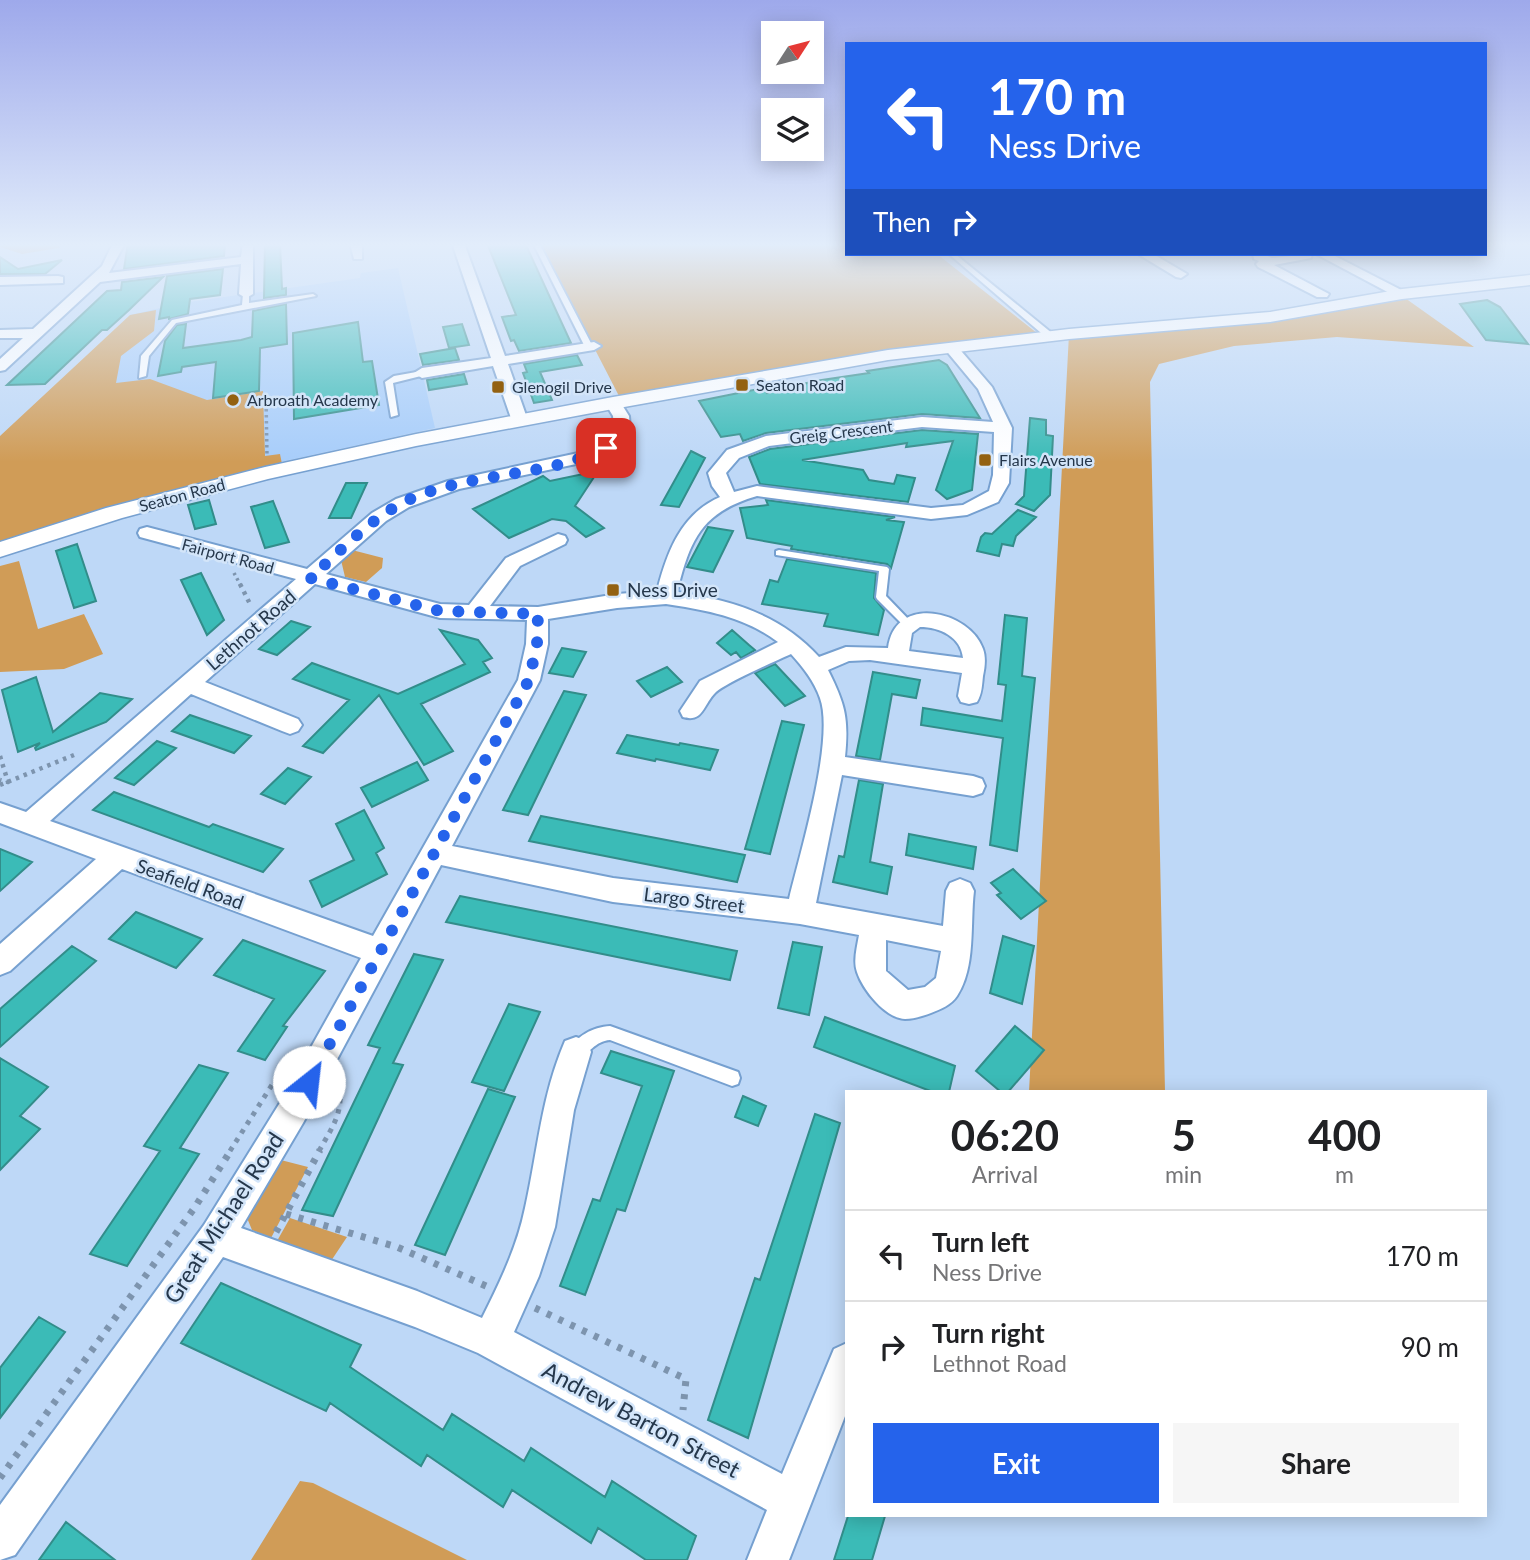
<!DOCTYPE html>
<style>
body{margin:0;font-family:Lato,sans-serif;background:#f6f6f6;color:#202124;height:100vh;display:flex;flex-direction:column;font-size:26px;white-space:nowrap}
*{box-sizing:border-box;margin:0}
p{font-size:23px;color:#757577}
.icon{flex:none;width:38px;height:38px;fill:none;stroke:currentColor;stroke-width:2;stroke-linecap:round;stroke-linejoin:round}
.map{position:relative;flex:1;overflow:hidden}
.panel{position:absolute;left:845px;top:1090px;width:642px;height:427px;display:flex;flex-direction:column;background:#fff;border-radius:0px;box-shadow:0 4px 18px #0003}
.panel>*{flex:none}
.banner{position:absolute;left:845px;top:42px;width:642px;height:214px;border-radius:0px;box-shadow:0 4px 18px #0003;background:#2563eb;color:#fff;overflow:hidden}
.needle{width:46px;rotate:54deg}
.tools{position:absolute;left:761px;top:21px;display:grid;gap:14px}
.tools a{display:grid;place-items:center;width:63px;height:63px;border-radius:0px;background:#fff;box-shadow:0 4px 18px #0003;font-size:35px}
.pin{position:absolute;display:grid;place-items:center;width:60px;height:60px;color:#fff;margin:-30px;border-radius:14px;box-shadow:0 4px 10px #0006}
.me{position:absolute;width:77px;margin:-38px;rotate:29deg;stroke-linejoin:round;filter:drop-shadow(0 0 5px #0008)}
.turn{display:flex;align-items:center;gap:24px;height:147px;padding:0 28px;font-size:32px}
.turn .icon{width:91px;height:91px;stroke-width:2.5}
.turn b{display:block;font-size:49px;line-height:60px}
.then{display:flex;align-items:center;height:66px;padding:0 28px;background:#0003;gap:14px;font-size:26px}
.eta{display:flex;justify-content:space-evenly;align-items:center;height:119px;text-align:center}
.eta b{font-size:42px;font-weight:700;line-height:49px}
.cta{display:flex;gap:14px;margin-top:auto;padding:14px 28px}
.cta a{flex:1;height:80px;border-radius:0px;background:#2563eb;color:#fff;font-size:28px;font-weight:700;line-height:80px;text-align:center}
.cta a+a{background:#f6f6f6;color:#202124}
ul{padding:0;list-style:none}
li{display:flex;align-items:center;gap:21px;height:91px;padding:0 28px;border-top:2px solid #e0e0e0}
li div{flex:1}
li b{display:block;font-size:26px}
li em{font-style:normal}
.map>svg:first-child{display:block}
</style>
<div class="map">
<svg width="1530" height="1560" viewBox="0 0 1530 1560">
<rect width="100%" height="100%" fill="#bed8f7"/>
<path fill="#a7cdfa" d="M398,268L435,428L266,465L27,530L130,315L182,303L360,278L361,273Z"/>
<path fill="#d09c57" d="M0,243H61L59,248L22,254L0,247Z
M540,243H847V254H937L1042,337L888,355L619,396Z
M1405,298L1474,347L1337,337L1234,346L1159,364L1150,382L1165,1092H1029L1069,334L1332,308L1343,310Z
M156,310L154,331L121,356L116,383L150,379L207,400L263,391L265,456L280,454L283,469L0,550V436L130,315Z
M352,550L383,558L382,568L366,582L345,577L341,560Z
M19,561L38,629L84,614L103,654L64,669L0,672V566Z
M273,1158L308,1167L271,1238L252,1230L245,1213Z
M290,1218L347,1237L331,1261L277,1241Z
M300,1481L313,1483L467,1560H251Z"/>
<path fill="#3bbbb7" stroke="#328d8a" stroke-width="2" d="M128,243H225L224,256L124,269Z
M265,243H280L282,289L286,288V295L264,298Z
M487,243H525L571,343L519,351L514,340L511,341L502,317L516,315Z
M0,257L18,269L62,260L45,274H0Z
M223,269L220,295L190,299L188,314L169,319V317L159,319L167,276Z
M163,277L129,310L107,330H102L45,384L7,385L107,291L121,290L122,282Z
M1487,300L1500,307L1528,344L1486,340L1460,304Z
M286,304L287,344L260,348L259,391L213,398L216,362L182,367L181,372L158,376L165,341L177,325L186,324L183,348L241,340L252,337L253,311Z
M358,322L363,362L372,361L379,405L294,419L293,333Z
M462,324L469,345L449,348L443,327Z
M455,348L459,360L423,365L420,354Z
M577,355L582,365L540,372L552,400L534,403L523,373L527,372L524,364Z
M939,360L947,365L980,418L922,414L766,433L743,441L740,434L721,437L699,401L763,388L767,393L815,381L869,373L867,371Z
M464,374L467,384L429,390L427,380Z
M1030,418L1046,420V435L1053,436L1050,495L1034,511L1016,504L1024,496Z
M922,430L978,434L972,490L947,499L936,490L953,441L906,447L907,443L802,460L863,470L869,480L894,484L897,475L915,478L908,502L760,484L749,457L770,449Z
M691,451L705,458L679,507L661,505Z
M598,471L575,506L604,528L586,537L566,521L552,519L509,538L473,509L543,476L550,481Z
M346,483H367L351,518H329Z
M209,500L216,524L195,529L188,505Z
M766,500L895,517L886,520L904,522L891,568L887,564L791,549L792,546L747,538L740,508L768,505Z
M273,501L289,542L265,548L251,507Z
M1018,510L1036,517L1016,536L1013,546L1002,544L999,556L977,551L981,537L985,533L992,534Z
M708,527L733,531L713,572L687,567Z
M77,544L96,601L74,608L56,551Z
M787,559L876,573L874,598L884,610L878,635L824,626L828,614L762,604L770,580L778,582Z
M201,573L224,620L207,635L181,580Z
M1005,615L1027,618L1022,676L1035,678L1017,851L990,845L1003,738L921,725L923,708L1002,721L1006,685L998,684Z
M291,621L310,627L277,655L259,649Z
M440,630L478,640L492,658L483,662L490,672L421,704L453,751L424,765L379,695L323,753L303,746L349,700L293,679L312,663L398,694L465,664Z
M732,630L749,645L755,650L741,658L736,652L731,655L717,643Z
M562,648L586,652L573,677L549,673Z
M775,664L805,696L785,706L755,673Z
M667,667L682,682L651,697L637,681Z
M873,672L920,680L916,698L892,694L880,760L856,756Z
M36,677L53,732L100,693L132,699L106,722L36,750L35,748L40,743L18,752L2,690Z
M564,691L586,695L528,815L503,810Z
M190,715L251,736L234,753L172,731Z
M782,721L804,725L770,854L745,849Z
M627,735L679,745L680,743L718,750L710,770L656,759L655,761L617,753Z
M157,741L176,748L134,785L115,778Z
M417,762L428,780L372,807L361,788Z
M288,768L311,777L285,804L261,794Z
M859,780L883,784L870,862L892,867L887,894L833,882L839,856L844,857Z
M114,792L209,827L213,824L283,849L263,872L93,810Z
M364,810L384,848L376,853L387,874L322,907L310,881L354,860L336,824Z
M541,816L745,855L737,882L529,841Z
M909,834L976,847L973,869L906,855Z
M0,849L32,862L0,891Z
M1013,869L1046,901L1021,919L997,895L1001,893L991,883Z
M460,896L737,951L730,980L446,922Z
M136,912L168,925L202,939L176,968L109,939Z
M1003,936L1034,946L1022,1004L990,993Z
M243,940L325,971L283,1026L287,1027L265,1060L238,1051L274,999L214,975Z
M793,942L822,947L809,1015L778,1008Z
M72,946L96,961L0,1047V1009Z
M414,954L443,960L393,1063L403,1065L333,1216L302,1210L380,1048L368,1045Z
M509,1004L540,1012L504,1091L472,1082Z
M825,1017L955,1066L949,1092H933L814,1047Z
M1015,1026L1044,1050L1008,1092H1001L976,1071Z
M611,1051L674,1071L625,1211L617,1209L585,1295L560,1286L593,1199L600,1201L642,1086L601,1073Z
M0,1058L48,1087L20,1116L40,1129L0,1170Z
M199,1065L228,1073L180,1148L199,1154L127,1266L90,1254L160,1151L144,1146Z
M488,1089L515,1097L445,1255L415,1245Z
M743,1096L766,1106L758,1126L735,1117Z
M815,1114L840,1123L748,1438L708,1420L755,1278L760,1280Z
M221,1283L361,1345L350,1367L443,1430L452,1414L524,1461L531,1448L605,1497L612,1481L696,1536L687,1560H646L598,1528L591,1543L512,1490L503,1507L427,1455L421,1466L330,1403L326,1411L181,1343Z
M39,1317L65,1332L0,1418V1368Z
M848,1516H885L872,1560H834Z
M66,1522L115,1560H39Z"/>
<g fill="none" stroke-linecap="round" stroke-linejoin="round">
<g stroke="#76a0d0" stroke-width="4">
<path id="service" d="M533,243H539L593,347L592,349L585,347Z
M949,254H955L1053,334V338H1047Z
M246,292L249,294V303L313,294L316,296L176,323L149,356L146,376L139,378L141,356L172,320L242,305L243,294Z
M422,371L426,373L425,375L393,383L398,415L391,417L385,382L394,376Z
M779,550L887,567L889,569L886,596L913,624L908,627L904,626L877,599L876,597L879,571L776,555V551Z
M610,1026L738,1072L740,1078L738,1084L732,1086L610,1040C595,1041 589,1054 576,1060L571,1057L568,1052C576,1036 593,1027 610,1026Z"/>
</g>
<g stroke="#76a0d0" stroke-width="4">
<path id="minor" d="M113,243H125L109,273L241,257L243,243H253V294L246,298L239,294L241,264L100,282L5,370L0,371V359L23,338H0V330L33,329L102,266Z
M350,243H362V259H354Z
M452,243H464L505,356L594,342L601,346L594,350L508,364L528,421L526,424H514L512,421L493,366L422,378L414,373L422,368L491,358Z
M1138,254H1153L1187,274L1181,278L1176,277Z
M1253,254H1263L1272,258L1312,254L1311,258L1274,265L1329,294L1327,297H1317L1258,267L1256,264L1259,261L1254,259Z
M1316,254H1331L1409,294L1407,297H1397Z
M58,276L63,277V283L0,285V277Z
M951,344L956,345L992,387L1012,428L1009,483L998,502L967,515L931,519L757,496C702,512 690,539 677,592C732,600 781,615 819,657L846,647L888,648C895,593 970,611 983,649C986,657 985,667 983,676C982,685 982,694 977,702L969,704L961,702L958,696L962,673L870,660L849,661L828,670C845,704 849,718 845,757L973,776L982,779L985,786L982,793L973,796L842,775L816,903L943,926L946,891L950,883L960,879L970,883L974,891C970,924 976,967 957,996C951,1005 941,1009 931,1013C923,1016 913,1019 905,1019C885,1018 863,990 857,972C853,961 857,947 859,935L800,924L613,902L441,865L303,1123L241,1228L417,1291L482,1318C500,1282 517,1247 525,1208C538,1150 541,1097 565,1041L576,1037L587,1041L591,1052L574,1110L555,1227L539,1276L514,1332L782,1474L834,1349L847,1343V1411L789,1560H747L767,1510L478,1353L415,1327L223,1257L15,1555L0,1560V1505L204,1225L281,1101L361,958L122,869L10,971L0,975V944L96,859L0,823V803L26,812L296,579L140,537L138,533L140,529L147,527L307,569L372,513L396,499L448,481L583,452L600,444L614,428L613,416L605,403L613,398L619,400L629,416L630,429L612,452L595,460L459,489L409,507L386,521L326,574L440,604L469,605L506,558L558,534L565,536L567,540L565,544L520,566L490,606L538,607L617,594L657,591C667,552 681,514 720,497L712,486L708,473L727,450L766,436L922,417L993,422L978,389L944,348ZM922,427L994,432L993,475L989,491L963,505L931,508L757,486L734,492L726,473L739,458L769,446ZM315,584L440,618L527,620L526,644L518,680L373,936L50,821L191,694L282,731L290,734L298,731L302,725L298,719L205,682ZM666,604C706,610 745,617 778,642L700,681L680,711L683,717C703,723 703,705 715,693C727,682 774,662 791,654C803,667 814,681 820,698C835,739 800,853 789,899L613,878L452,846L540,680L548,644V619L617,608ZM920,627C940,627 961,637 963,658L909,651L912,633ZM886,940L941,951L936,978L925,987L908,990L886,971Z"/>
</g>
<g stroke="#76a0d0" stroke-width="3">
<path id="tertiary" d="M1530,275V285L1402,299L1270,322L1069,339L888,360L613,409L416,446L268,479L122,518L0,557V542L106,508L265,467L416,434L613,397L888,350L1069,329L1270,312L1402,289Z"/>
</g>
<path stroke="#7d94ae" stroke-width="3.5" stroke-dasharray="2.5 3.5" stroke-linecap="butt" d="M266,397L267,456
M234,573L241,586"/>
<path stroke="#7d94ae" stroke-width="4.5" stroke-dasharray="3.5 5" stroke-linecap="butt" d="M240,584L251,606
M0,756L8,782L0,780
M0,785L74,755"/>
<path stroke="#7d94ae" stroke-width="5" stroke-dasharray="4.5 6" stroke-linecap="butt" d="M230,1151L277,1077L284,1078
M319,1151C334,1124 345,1111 338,1079"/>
<path stroke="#7d94ae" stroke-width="7" stroke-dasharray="5 8" stroke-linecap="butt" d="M286,1214L397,1247L486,1286
M276,1232L320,1150
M535,1308L686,1379L683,1410
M0,1478L195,1207L231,1150"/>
<use href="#service" fill="#fff" fill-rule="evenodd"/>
<use href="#minor" fill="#fff" fill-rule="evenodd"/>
<use href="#tertiary" fill="#fff" fill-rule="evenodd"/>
</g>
<linearGradient id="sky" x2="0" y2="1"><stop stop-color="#9ea9eb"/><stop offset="0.53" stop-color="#e2edfb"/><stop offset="1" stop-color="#e2edfb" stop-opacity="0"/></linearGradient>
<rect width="1530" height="462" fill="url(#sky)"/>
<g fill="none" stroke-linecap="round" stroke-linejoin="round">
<path stroke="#2563eb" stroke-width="12" stroke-dasharray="0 21.6" d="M309,1082L529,680L537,644L538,614L440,611L310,578C342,550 374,514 415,497C476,472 546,477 606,448"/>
</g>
<g fill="#936111" stroke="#d3e5f9" stroke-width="2.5">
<rect x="735" y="378" width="14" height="14" rx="3.5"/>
<rect x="491" y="380" width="14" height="14" rx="3.5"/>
<circle cx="233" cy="400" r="7"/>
<rect x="978" y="453" width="14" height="14" rx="3.5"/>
<rect x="606" y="583" width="14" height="14" rx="3.5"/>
</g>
<g text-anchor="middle" stroke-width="5" stroke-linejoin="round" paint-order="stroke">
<g font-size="16" fill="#25374b" stroke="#d3e5f9" text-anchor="start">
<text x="756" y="391">Seaton Road</text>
<text x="512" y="393">Glenogil Drive</text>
<text x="247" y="406">Arbroath Academy</text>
<text x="999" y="466">Flairs Avenue</text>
</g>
<g font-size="16" fill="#25374b" stroke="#d3e5f9">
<text transform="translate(841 432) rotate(-7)" y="6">Greig Crescent</text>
<text transform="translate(182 495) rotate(-15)" y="6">Seaton Road</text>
<text transform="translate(228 556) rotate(15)" y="6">Fairport Road</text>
</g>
<g font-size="19" fill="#25374b" stroke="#d3e5f9" text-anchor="start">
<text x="627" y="597">Ness Drive</text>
</g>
<g font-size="19" fill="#25374b" stroke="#d3e5f9">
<text transform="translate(251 630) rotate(-41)" y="7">Lethnot Road</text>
<text transform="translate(190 884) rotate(20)" y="7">Seafield Road</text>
<text transform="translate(694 900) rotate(7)" y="7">Largo Street</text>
</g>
<g font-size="23" fill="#25374b" stroke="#d3e5f9">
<text transform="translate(224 1218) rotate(-57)" y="8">Great Michael Road</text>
<text transform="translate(641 1420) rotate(28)" y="8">Andrew Barton Street</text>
</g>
</g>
</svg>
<div class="tools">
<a><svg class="needle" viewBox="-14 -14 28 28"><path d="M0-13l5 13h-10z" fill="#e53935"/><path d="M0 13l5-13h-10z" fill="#757577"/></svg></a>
<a><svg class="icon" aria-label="layers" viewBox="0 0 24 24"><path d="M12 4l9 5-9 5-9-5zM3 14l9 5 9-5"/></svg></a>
</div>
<div class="pin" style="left:606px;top:448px;background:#d93025"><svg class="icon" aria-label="arrive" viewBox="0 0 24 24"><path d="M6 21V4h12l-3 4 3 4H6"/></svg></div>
<svg class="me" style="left:309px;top:1082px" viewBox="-20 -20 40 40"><circle r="19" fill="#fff"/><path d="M0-13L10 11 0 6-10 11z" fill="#2563eb"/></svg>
<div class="banner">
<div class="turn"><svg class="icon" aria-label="left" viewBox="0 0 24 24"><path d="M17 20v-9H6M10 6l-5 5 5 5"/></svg><div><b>170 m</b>Ness Drive</div></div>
<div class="then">Then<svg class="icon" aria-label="right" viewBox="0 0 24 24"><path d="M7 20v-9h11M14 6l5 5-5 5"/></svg></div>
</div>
<section class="panel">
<div class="eta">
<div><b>06:20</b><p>Arrival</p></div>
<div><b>5</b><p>min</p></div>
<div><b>400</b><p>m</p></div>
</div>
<ul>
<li><svg class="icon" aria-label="left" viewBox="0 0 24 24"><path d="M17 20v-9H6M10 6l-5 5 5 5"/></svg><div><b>Turn left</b><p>Ness Drive</p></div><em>170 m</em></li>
<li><svg class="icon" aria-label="right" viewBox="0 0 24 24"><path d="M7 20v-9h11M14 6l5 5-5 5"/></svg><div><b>Turn right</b><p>Lethnot Road</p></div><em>90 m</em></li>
</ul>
<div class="cta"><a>Exit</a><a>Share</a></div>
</section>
</div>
